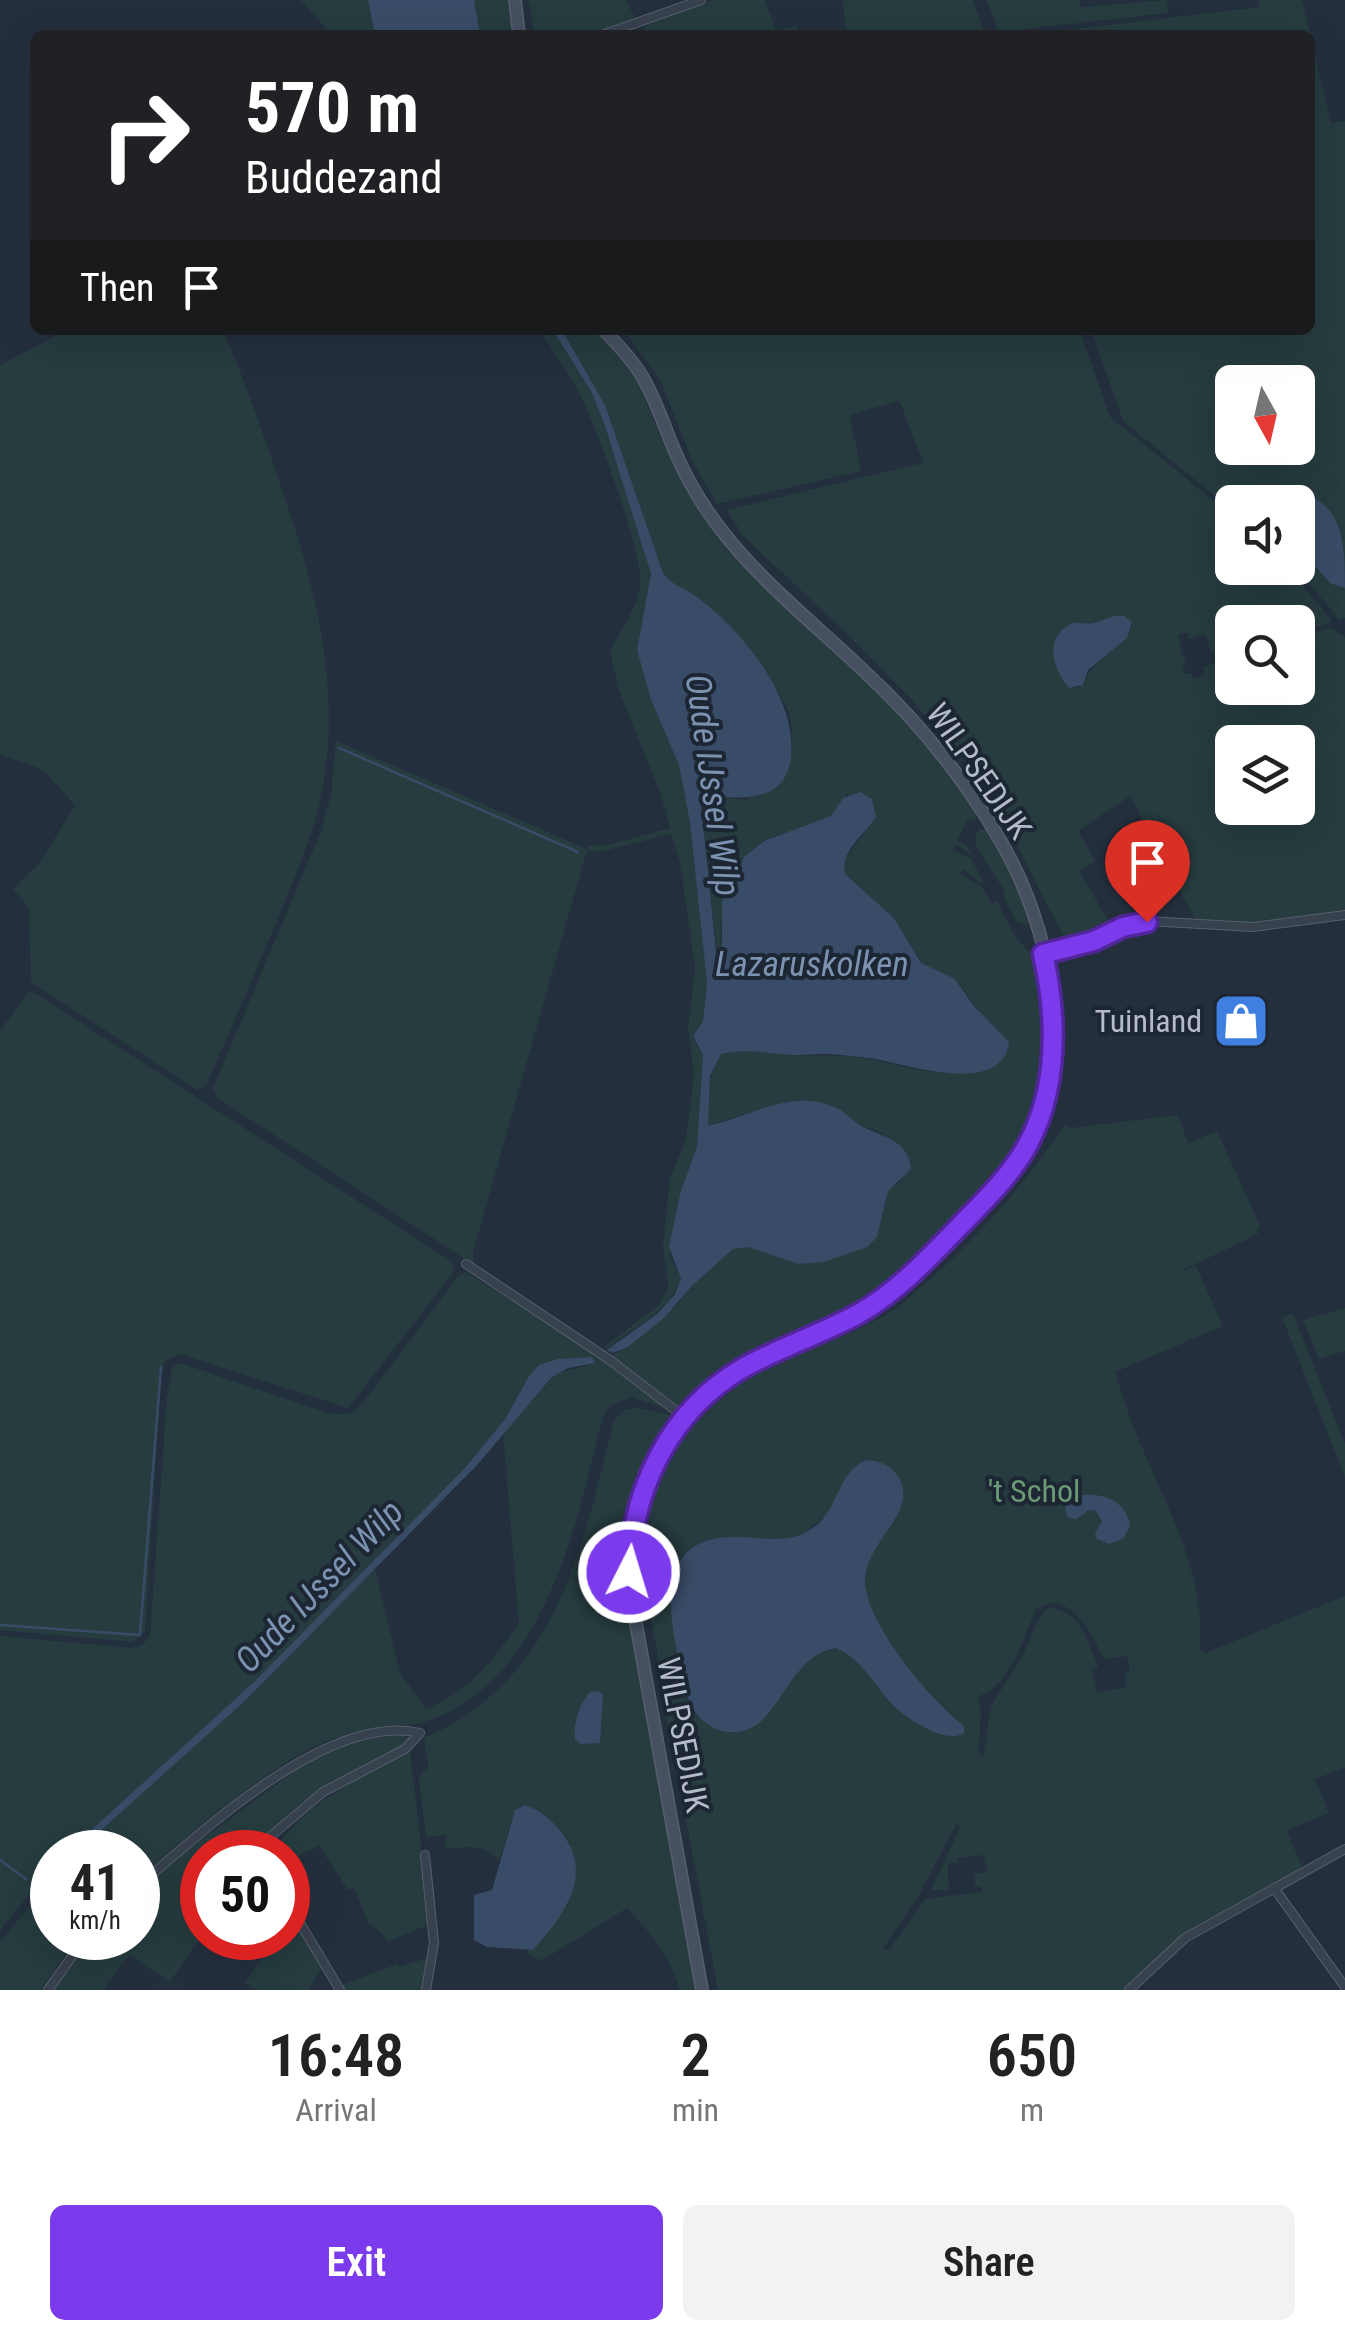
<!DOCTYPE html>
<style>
body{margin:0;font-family:"Roboto Condensed",sans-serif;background:#f2f2f2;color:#222;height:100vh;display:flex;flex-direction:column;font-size:38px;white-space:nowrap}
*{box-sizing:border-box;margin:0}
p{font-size:32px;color:#767676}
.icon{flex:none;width:55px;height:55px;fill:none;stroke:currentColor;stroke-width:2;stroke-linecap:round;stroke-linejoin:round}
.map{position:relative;height:1990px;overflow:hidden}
.drawer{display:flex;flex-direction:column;background:#fff;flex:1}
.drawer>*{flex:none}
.guide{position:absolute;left:30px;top:30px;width:1285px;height:305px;border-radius:15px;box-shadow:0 10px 40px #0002;background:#202124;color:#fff;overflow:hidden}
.needle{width:65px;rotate:172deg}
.tools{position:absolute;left:1215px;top:365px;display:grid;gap:20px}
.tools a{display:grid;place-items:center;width:100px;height:100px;border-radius:15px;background:#fff;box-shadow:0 10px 40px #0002;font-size:50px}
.speed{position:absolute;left:30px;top:1830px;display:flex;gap:20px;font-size:50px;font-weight:700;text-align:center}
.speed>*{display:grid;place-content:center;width:130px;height:130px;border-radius:50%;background:#fff;box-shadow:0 10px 40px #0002;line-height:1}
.speed small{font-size:25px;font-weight:400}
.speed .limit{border:15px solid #d22;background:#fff;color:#111}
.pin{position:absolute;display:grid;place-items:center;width:85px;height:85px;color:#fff;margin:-102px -42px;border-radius:50% 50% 50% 0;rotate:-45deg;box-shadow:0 0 10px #0007}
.pin .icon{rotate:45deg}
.me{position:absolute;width:110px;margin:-55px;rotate:5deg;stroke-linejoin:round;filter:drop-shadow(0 0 8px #0008)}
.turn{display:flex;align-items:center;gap:35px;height:210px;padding:0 50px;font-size:45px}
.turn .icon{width:130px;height:130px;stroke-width:2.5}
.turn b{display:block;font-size:70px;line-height:85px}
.then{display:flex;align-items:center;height:95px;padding:0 50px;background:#0003;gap:20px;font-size:38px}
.eta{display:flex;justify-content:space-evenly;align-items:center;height:170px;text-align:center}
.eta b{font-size:60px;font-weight:600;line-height:70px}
.cta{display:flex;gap:20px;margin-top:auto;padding:20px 50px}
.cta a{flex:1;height:115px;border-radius:15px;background:#7c3aed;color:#fff;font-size:40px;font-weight:600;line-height:115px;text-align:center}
.cta a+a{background:#f2f2f2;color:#222}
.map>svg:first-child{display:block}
</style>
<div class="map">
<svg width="1345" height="1990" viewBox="0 0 1345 1990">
<rect width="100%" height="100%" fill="#242f3e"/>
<path fill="#263c3f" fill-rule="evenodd" d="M301,0H368L375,35H331Z
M474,0H509L513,35H480Z
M528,0H626L635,18L589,35H535Z
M713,0H765L776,30L797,26L799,35H645L643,27Z
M842,0H973L985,35H847Z
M987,0H1079L1081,7L1167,0L1168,13L998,32Z
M1258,0H1302L1331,123L1345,121V618L1339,619L1295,568H1298V502H1232V510L1123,421L1091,330H1310V35H1027L1259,7ZM1232,382H1298V448H1232Z
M67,330H222C242,371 256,415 271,457C310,570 345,676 321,797C312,839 294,879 278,918C255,974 231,1030 206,1085L197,1090L31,982L29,908L13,889L39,864L75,805L43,770L0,754V365Z
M539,330H553L592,393L604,423L651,574L637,650L651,700L679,765L690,823L707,983L703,1022L693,1038L703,1056L697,1147L681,1190L669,1254L681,1279C666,1316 633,1325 607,1350L605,1346L658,1306L668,1288L663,1244L670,1179L686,1139L694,1073L688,1027L695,968L680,862L671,834L600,852L587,850L473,1252L474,1265L225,1103L217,1097L213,1088L321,831L331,794L336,741L587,849L588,846L608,845L670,828L661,795L619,691L610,651C620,631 636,610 640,588C646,560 598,433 584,403C573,377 554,354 539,330Z
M562,330H597L636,378L673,465L692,499L717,535L876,690L934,754L977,812L975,822L968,819L957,840L967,846L973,857L957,844L953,850L971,859L984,882L980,883L963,869L959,874L981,886L992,904L997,901C1008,923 1017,947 1039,957C1050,1014 1052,1084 1025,1137C1008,1170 978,1198 953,1224C920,1258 889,1288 848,1311C793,1342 727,1356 683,1404L677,1405L611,1356L628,1347L678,1304L692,1286L733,1249L748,1247L798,1264L824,1262L881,1223L888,1190L903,1179L897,1144L876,1130L859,1125L830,1105L802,1100L789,1101L708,1125L707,1092L718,1056C740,1044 769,1053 793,1055C811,1057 829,1054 847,1056C895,1060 943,1085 991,1067L983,1016L960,985L955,979L924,967L894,918L845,874L844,860L870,826L847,794C840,801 837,813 828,818C810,828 787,831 768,839C731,856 717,912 722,948L717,952L701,803L707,796L747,800L787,773C792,755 795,730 788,711C775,680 722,615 694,595C682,586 672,587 663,573L605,405Z
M623,330H1080L1110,417L1232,515V568H1288L1331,619L1330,623L1298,633V622H1232V653L1226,650L1223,641L1214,644L1216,651L1211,653L1205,634L1189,639L1187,633L1180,634L1178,638L1186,665L1182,666L1184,674L1191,673L1193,679L1205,675L1203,667L1232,658V688H1298V638L1330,628L1345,637V912L1267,924L1196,921L1130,796L1078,831L1095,861L1079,871L1108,920L1067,943L1012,836L968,766L910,698L838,625L743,536L727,510L923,463L901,404L898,401L850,415L861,471L717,504L692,460L661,381ZM1096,621L1132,622V626C1121,651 1091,659 1083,685L1073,689L1053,651L1061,634ZM1232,742H1298V808H1232Z
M980,829L989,831L1012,874L1030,921L1026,925L1016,921L1004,897L1005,892L976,846L975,836Z
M30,990L454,1263L453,1273L348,1408L180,1354L165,1361L161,1376L145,1631L133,1642L0,1630V1031Z
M1178,1115L1188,1143L1217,1131L1261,1228L1257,1229L1258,1234L1175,1274L1196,1266L1223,1326L1115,1372C1121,1392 1127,1411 1135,1430C1163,1502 1206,1569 1200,1649L1205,1653L1345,1596V1768L1315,1779L1329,1813L1287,1830L1302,1867L1176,1941L1124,1990H718L661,1687H664C656,1641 643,1591 644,1544C646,1475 698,1406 758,1374C803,1351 852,1336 895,1309C907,1301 918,1289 930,1279C982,1234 1025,1182 1065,1125L1070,1128ZM829,1513L688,1701L668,1591L675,1571L752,1538L780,1541L804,1533ZM1051,1603C1081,1605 1090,1636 1105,1659L1127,1656L1130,1672L1125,1674L1127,1687L1097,1693L1092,1671L1098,1666C1088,1642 1079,1608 1049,1608L1039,1618L1022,1657L991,1706L983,1757L978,1753L981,1717L978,1697C1012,1683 1022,1642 1036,1609ZM957,1823L960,1828L931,1890H949L948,1864L958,1862V1858L984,1855L987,1872L974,1874L975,1886L982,1887V1892L925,1899L889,1950L883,1949L920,1893Z
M466,1272L607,1361L668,1409L631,1397L610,1406L603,1416C578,1517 549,1665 445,1714C408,1732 365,1726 327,1741C268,1765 187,1836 138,1879V1852H77L247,1699L375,1569L400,1673L426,1709C472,1689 490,1663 519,1624L503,1432L557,1373L587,1366L592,1357L558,1359L529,1376L505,1419L464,1469L255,1681L67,1852H52V1867L0,1930V1636L132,1648L141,1646L150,1636L167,1397L172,1367L180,1363L331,1414H350L362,1404L460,1274Z
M1345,1308V1351L1319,1359L1303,1320Z
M1293,1313L1345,1444V1477L1282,1317Z
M637,1408L671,1415L631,1513L623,1555L624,1591L695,1990H680C670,1956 651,1933 627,1908L541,1961L527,1952L540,1942L568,1904L571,1844C552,1820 546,1812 515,1810L499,1861C486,1843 465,1847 444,1849L447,1835L426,1837L419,1777L428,1767L424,1738C559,1679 582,1547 614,1420L624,1410Z
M402,1734L410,1740L407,1745C356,1770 285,1798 260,1852H202V1935L170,1982L129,1955L103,1990H51L92,1938H138V1893L186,1851L307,1762L345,1743Z
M410,1750L430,1924L389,1941L368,1922L354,1888L348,1890L319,1846L288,1860V1852H273C305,1803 360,1778 410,1750Z
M52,1878V1938H77L41,1990H0V1942Z
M291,1916L322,1968L308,1990H258L245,1983L276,1938H288V1921Z
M430,1957L422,1990H342L339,1986L397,1964L400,1967Z"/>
<path fill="#394c67" d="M368,0H474L480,35H375Z
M553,330H562L605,405L663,573C672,586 682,586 694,595C741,628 802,702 790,763C782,804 738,798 707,796L701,803L716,952L722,948V901L745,856L764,841L831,816L843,798L860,792L872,799L876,817C865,835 840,850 845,874L894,918L921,963L955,979L974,1006L1009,1042C1003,1097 907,1065 876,1059C861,1057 845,1055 830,1054C819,1053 809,1055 798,1055C772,1055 748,1047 721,1054L710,1076L708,1125C750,1118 793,1086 836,1108C846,1112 853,1121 861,1126C882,1137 909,1140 911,1169L888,1191L877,1237L867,1247L824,1262L798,1264L748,1247L733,1249L692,1286L664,1318L628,1347L613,1353L607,1350L657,1314L675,1294L681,1279L669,1247L681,1190L697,1147L703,1055L693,1036L703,1021L707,983L690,823L679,765L651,700L637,650L651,574L604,423L592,393Z
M1306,496C1345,505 1345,554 1345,588L1330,583L1298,547V502H1290L1292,498Z
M1115,616H1124L1132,622L1127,638L1088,670L1083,685L1069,688C1054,671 1043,639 1069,625C1077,620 1083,625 1092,623C1099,622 1108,618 1115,616Z
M592,1357L595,1363L568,1368L552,1377L478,1464L247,1699L77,1852H67L255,1681L464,1469L505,1419L529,1376L539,1365L558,1359Z
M867,1460C887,1460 907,1477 903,1500C897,1527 864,1551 865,1583C868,1626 930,1700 964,1726V1733C946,1745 907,1719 893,1705C874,1685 863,1660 836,1648C786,1655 780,1731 735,1732C705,1733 690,1710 684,1685C672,1628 645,1535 737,1537C764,1537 786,1545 811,1529C839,1513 836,1471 867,1460Z
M1083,1495C1105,1493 1127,1502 1130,1526L1123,1539L1109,1544L1097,1539L1095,1534L1102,1521L1096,1511L1089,1510L1076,1519L1067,1517L1065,1505Z
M598,1691L603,1695L600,1743L581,1744L575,1739C573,1723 580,1703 590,1692Z
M525,1805C540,1810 553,1821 562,1833C595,1875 563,1917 533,1950L487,1947L474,1940V1895L492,1890L515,1810Z"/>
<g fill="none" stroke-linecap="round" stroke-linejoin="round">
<path stroke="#394c67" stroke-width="2.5" d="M339,748L578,852
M0,1625L140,1635L161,1367
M0,1860L26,1879"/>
<g stroke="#565f6c" stroke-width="10">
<path id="minor" d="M602,35L701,0
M1043,954L1094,941L1123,927L1147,921L1253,927L1345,915
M466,1264L610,1360L684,1417
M272,1835L323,1792L405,1749L420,1733
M425,1855L434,1943L426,1990
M138,1886C204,1831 328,1712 420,1733
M1274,1888L1345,1987
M288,1903L340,1990
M48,1990L85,1938
M1129,1990L1185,1938L1345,1849"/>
</g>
<g stroke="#565f6c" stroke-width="14">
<path id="secondary" d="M515,0L519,35
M604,330C617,344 630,357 640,373C656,398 664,427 676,454C690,486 709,516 731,542C770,589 820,629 864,671C917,720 964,778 1000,840C1051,927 1078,1056 1026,1148C1007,1180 979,1207 953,1233C930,1256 909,1280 882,1298C839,1327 790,1343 745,1367C665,1410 625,1502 630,1590L702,1990"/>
</g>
<use href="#minor" stroke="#38414e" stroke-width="8"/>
<use href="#secondary" stroke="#465061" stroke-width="11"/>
</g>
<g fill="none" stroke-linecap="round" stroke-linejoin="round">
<g stroke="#51269a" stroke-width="25">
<path id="route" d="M629,1572C632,1490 669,1411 743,1368C780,1347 822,1334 860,1313C896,1292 924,1263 952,1234C973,1212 996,1191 1014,1166C1059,1106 1059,1024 1043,954L1094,941L1123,927L1147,922"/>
</g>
<use href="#route" stroke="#7c3aed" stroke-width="18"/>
</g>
<defs>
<g id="shop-square" transform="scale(2.875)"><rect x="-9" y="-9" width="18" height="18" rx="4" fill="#3f7fe0" stroke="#1d2633"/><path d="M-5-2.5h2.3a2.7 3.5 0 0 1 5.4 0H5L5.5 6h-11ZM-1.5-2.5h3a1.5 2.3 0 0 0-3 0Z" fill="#fff"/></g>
</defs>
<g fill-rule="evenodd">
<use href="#shop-square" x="1241" y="1021"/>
</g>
<g text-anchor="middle" stroke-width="8" stroke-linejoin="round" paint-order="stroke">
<g font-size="32" fill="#b4bcc9" stroke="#1d2633">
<text transform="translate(979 771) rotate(55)" y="11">WILPSEDIJK</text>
<text transform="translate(683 1735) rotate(79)" y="11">WILPSEDIJK</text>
</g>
<g font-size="32" fill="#b4bcc9" stroke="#1d2633" text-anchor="end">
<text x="1202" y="1032">Tuinland</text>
</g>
<g font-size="32" fill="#6b9a76" stroke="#1d2633">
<text x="1034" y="1502">'t Schol</text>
</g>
<g font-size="35" font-style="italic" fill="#7c92b1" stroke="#1d2633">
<text transform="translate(713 785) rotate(82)" y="12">Oude IJssel Wilp</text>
<text x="812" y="976">Lazaruskolken</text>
<text transform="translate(319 1586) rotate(-46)" y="12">Oude IJssel Wilp</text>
</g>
</g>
</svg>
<div class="tools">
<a><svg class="needle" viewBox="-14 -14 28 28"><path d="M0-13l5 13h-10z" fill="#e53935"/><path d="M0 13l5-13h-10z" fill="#767676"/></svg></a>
<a><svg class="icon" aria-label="sound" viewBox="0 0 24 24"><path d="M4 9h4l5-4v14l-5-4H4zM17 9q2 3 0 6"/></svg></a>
<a><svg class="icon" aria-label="search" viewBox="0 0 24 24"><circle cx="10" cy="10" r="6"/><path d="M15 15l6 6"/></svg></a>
<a><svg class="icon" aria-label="layers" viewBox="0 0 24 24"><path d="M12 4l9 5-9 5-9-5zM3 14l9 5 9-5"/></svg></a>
</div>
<div class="speed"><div>41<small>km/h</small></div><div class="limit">50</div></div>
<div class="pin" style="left:1147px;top:922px;background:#d93025"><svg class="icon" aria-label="arrive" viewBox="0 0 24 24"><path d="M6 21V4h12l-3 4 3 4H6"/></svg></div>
<svg class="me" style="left:629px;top:1572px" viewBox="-20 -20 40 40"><circle r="17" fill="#7c3aed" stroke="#fff" stroke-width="3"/><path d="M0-11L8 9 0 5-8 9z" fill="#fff"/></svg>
<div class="guide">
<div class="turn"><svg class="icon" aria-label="right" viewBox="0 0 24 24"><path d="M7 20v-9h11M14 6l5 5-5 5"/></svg><div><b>570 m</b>Buddezand</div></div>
<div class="then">Then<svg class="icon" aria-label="arrive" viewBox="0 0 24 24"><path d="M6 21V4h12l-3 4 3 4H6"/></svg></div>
</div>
</div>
<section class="drawer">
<div class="eta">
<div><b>16:48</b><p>Arrival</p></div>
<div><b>2</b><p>min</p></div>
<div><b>650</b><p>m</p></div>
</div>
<div class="cta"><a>Exit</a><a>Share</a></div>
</section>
